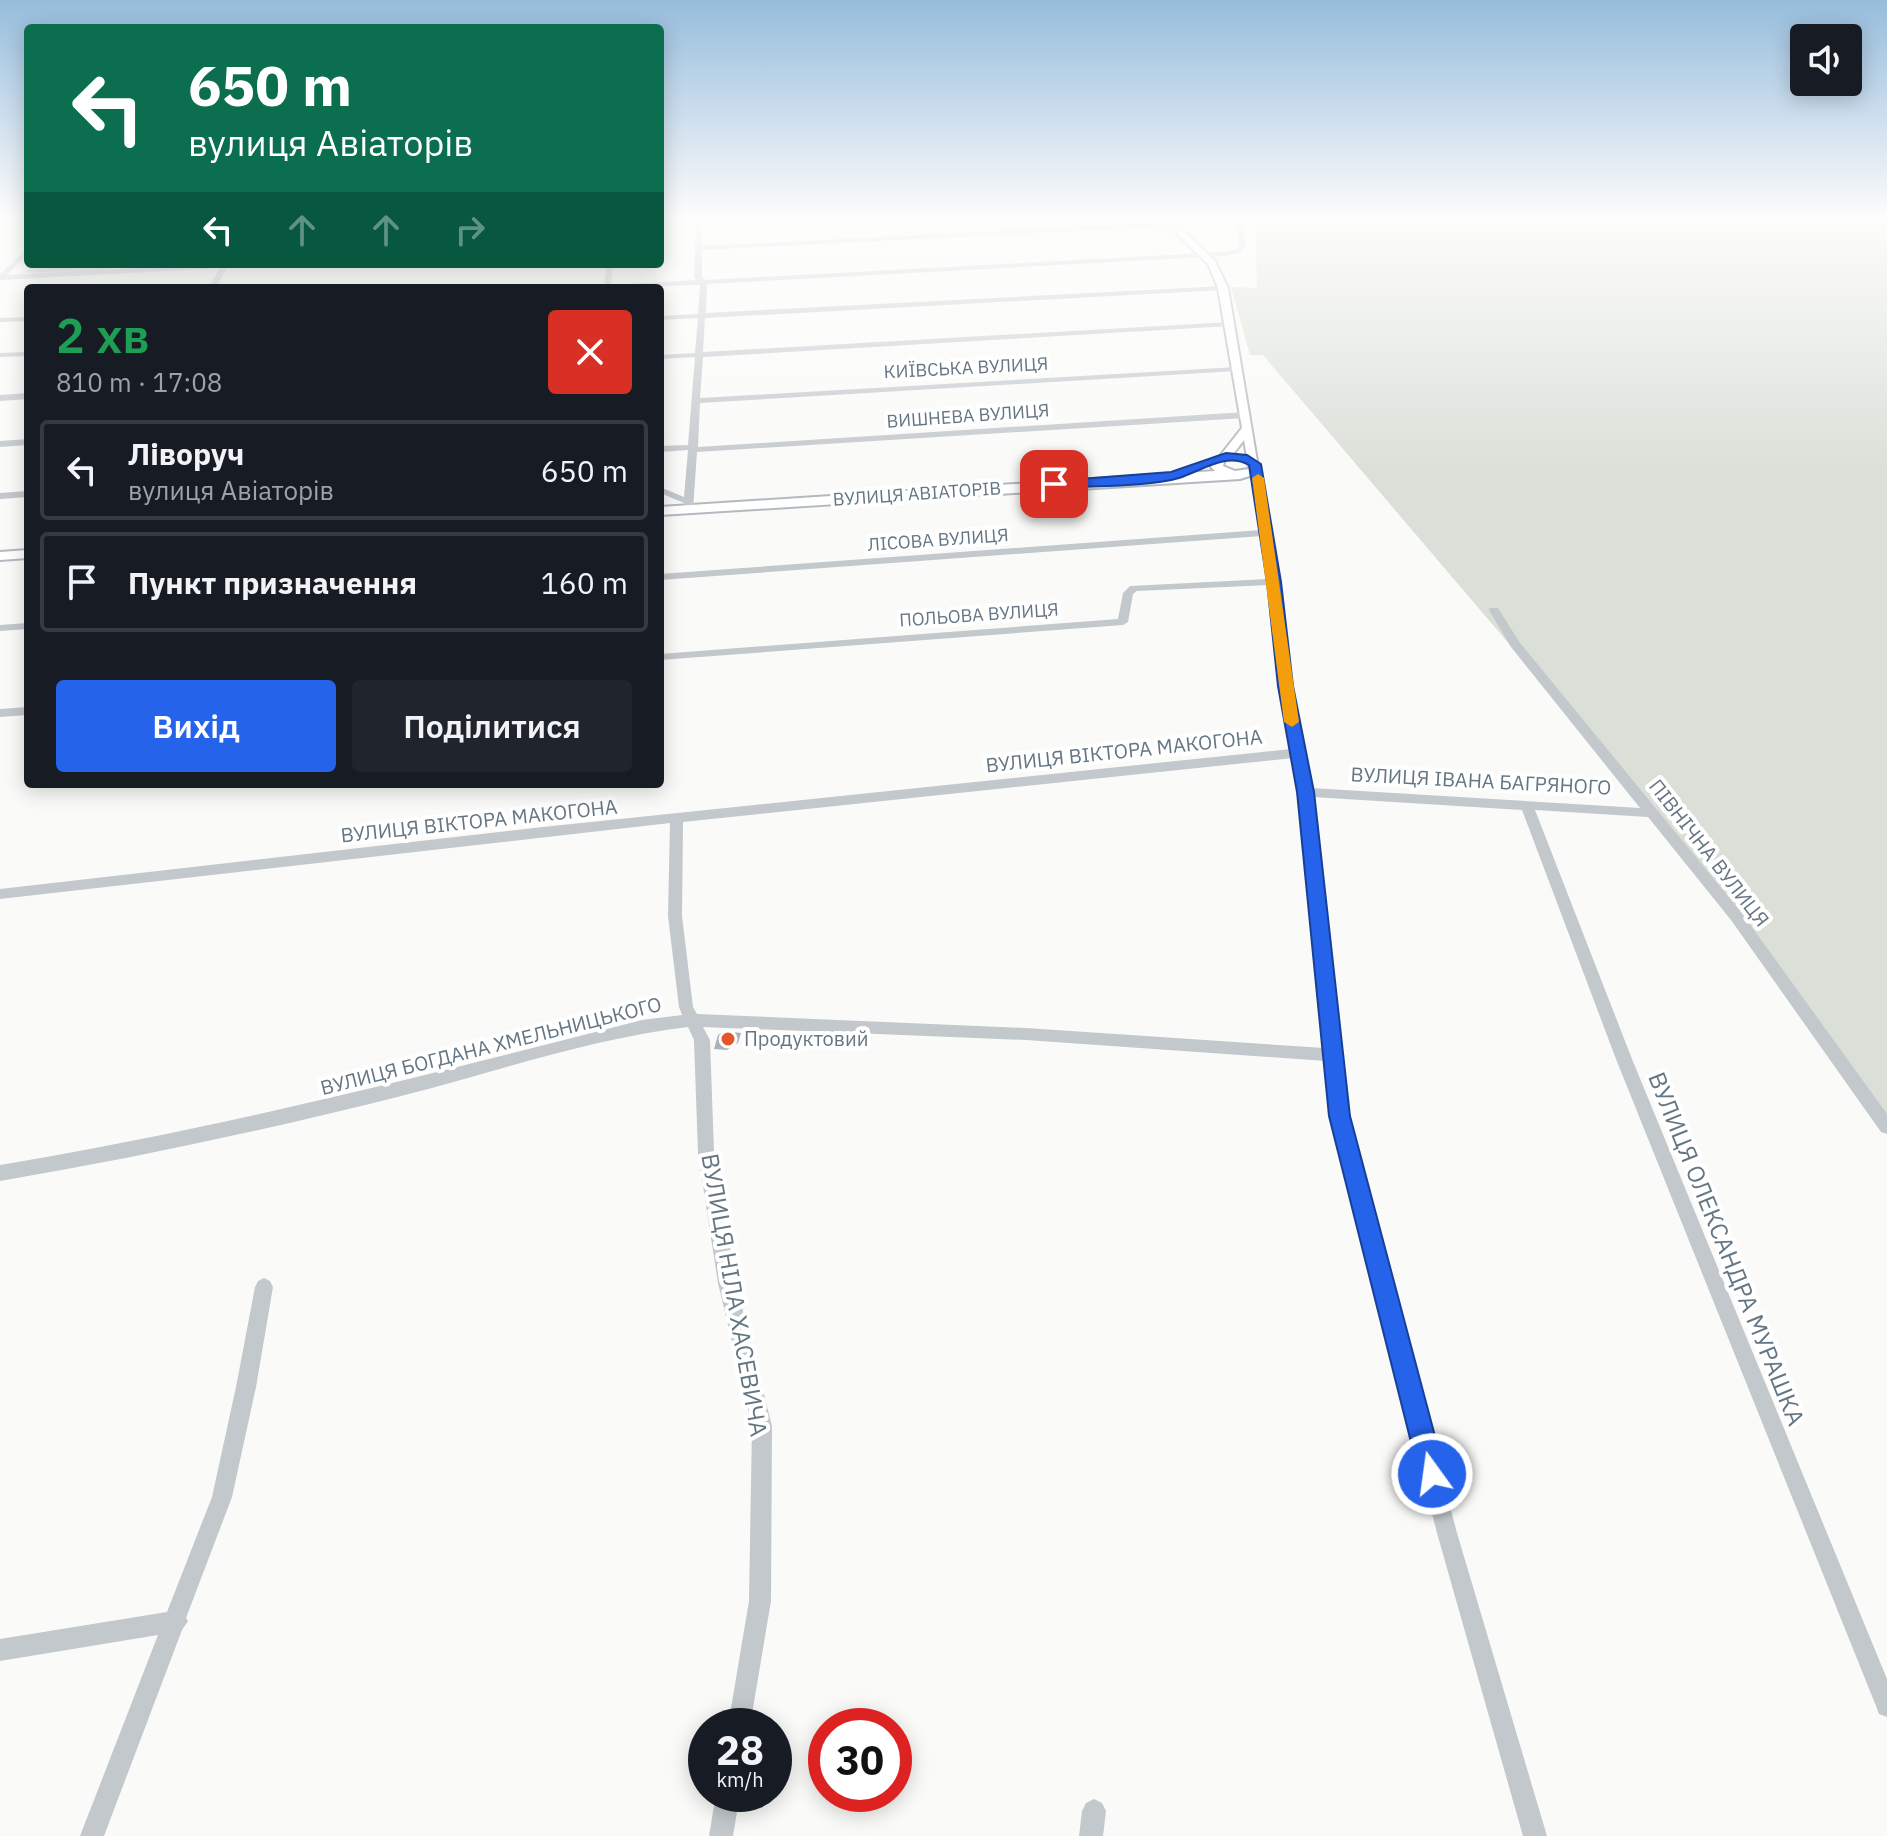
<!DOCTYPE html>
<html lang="uk">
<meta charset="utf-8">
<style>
body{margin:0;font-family:"IBM Plex Sans",sans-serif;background:#20242c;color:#f1f3f6;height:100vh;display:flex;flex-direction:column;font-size:30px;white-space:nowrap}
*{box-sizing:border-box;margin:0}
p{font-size:26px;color:#9ea1a6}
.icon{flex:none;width:44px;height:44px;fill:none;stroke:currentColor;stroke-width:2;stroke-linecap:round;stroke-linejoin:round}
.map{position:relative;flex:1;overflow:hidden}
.sheet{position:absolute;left:24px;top:284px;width:640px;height:504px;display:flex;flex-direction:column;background:#171b24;border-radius:8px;box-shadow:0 4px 20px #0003}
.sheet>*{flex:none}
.hud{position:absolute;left:24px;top:24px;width:640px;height:244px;border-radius:8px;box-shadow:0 4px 20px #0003;background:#0b6e4f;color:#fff;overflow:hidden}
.controls{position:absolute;left:1790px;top:24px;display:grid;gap:16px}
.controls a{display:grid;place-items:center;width:72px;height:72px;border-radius:8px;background:#171b24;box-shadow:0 4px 20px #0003;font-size:40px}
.speed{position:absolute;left:688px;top:1708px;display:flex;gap:16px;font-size:40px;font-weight:700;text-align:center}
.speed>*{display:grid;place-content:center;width:104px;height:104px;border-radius:50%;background:#171b24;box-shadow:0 4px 20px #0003;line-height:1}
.speed small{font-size:20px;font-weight:400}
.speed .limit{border:12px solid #d22;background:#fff;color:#111}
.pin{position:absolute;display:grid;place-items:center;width:68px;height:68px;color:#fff;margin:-34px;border-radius:16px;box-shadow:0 4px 12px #0006}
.me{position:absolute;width:88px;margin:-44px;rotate:346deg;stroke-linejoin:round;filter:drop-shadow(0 0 6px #0008)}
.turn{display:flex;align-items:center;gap:28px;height:168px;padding:0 32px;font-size:36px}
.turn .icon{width:104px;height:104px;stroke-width:2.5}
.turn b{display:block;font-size:56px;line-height:68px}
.lanes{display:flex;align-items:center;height:76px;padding:0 32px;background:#0003;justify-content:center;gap:40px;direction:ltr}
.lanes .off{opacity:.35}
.round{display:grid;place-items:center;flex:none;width:84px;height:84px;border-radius:8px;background:#20242c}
.headline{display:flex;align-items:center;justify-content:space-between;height:136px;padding:0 32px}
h1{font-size:48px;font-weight:600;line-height:60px;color:#1e9e55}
.action{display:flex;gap:16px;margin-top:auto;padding:16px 32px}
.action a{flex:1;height:92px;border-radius:8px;background:#2563eb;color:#fff;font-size:32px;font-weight:600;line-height:92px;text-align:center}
.action a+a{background:#20242c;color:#f1f3f6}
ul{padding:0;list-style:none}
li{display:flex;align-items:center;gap:24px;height:100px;margin:0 16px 12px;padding:0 16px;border:4px solid #363941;border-radius:8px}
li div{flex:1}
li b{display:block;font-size:30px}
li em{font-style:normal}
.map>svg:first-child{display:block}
</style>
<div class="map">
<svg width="1887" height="1836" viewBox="0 0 1887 1836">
<rect width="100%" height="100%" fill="#fafaf8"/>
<path fill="#dadfd7" d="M1255,218H1887V1127L1653,813L1263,355H1250L1231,287L1257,288Z
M34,264H115L106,270L24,273Z"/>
<path fill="#aab3b9" d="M724,1031L741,1033L738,1043L727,1050L714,1049L718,1035Z"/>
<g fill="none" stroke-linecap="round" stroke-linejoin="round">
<g stroke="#b3babf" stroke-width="4">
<path id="secondary" d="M1161,218H1170L1215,261L1228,288L1259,473L1240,479L660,515V507L1215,471L1211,467L1213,459L1220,456L1242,428L1218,288L1208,264ZM1244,440L1249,469L1235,471L1223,466L1225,459L1230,458Z
M28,550V558L0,560V552Z"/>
</g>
<path fill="#c3c8cc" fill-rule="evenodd" d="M696,218H702V246L1170,222L1173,224L1170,226L702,250V277L706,280L1225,252L1235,250L1240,246L1236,218H1242L1246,246L1239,253L1225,256L707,284L706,313L1223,286L1227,288L1223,290L705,318L703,352L1230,322L1234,324L1230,326L703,357L700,398L1237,367L1241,369L1237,371L700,403L698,447L1245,412L1249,415L1245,418L697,452L693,510L685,512L684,503L660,493V487L684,497L688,450L660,452V446L688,445L695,357L660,359V355L695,353L698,318L660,320V316L698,314L700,285L594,288L604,286L607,264H613L611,285L697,280L694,278Z
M28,248V254L7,275L213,264H257L227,267L216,288H208L220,268L0,280V274Z
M28,317V321L0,322V318Z
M28,352V356L0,357V353Z
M28,393V399L0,401V395Z
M28,439V445L0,447V441Z
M1256,464L1261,467L1279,582L1291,686L1311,788L1640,808L1511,647L1489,610L1490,608H1498L1520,643L1741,912L1887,1114V1134L1881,1132L1731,920L1648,817L1535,810L1632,1059L1887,1679V1717L1879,1714L1876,1706L1616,1059L1522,810L1313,797L1347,1116L1457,1533L1547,1836H1523L1437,1533L1331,1116L1326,1061L1026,1040L703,1027L710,1040L714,1153L736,1283L772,1426L771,1601L750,1726H728L749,1601L752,1426L718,1283L698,1153L694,1040L688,1027C594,1038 497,1071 405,1095C271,1129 136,1158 0,1181V1165C217,1129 429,1075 642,1020L682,1015L679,1007L668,916L670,823L0,899V889L543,827L1291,749L1279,686L1269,585L1137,591L1133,594L1128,622L1123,625L660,660V654L1118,619L1123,593L1130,586L1268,579L1262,536L660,580V574L1261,530L1251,467ZM1293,758L1300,792L1324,1048L1026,1028L697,1014L693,1007L682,916L683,822Z
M28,491V497L0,499V493Z
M28,623V629L0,631V625Z
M28,707V715L0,717V709Z
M264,1278L270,1281L273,1287L256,1387L232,1497L186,1618L188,1621L182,1630L104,1836H80L158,1635L0,1661V1639L167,1612L212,1497L236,1387L255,1287L258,1281Z
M716,1794H740L733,1836H709Z
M1094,1799L1102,1803L1106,1811L1103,1836H1079L1082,1811L1086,1803Z"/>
<use href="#secondary" fill="#fff" fill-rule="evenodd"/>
</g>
<linearGradient id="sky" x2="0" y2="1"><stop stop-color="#96bcdc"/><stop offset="0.46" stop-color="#fdfdfc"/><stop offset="1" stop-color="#fdfdfc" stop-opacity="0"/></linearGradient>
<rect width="1887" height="476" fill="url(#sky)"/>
<path fill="#2563eb" stroke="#184099" stroke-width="2" d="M1226,453L1247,455L1261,464L1281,582L1293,686L1314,792L1350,1116L1445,1474L1441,1483L1432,1487L1423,1483L1419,1474L1329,1116L1297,792L1278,686L1267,582L1249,465C1226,452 1201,471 1179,478C1150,487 1087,486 1054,488L1048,484L1054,481L1171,472Z"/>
<path fill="#f59e0b" d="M1258,474L1264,478L1299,722L1292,727L1284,722L1252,478Z"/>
<circle fill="#e4572e" stroke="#fff" stroke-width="3" cx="728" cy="1039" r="8"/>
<g text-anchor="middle" stroke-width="8" stroke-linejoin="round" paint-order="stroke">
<g font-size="18" fill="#657683" stroke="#fff">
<text transform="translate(966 368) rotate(-3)" y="6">КИЇВСЬКА ВУЛИЦЯ</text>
<text transform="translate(968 416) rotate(-4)" y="6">ВИШНЕВА ВУЛИЦЯ</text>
<text transform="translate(917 494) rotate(-4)" y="6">ВУЛИЦЯ АВІАТОРІВ</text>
<text transform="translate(938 540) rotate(-4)" y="6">ЛІСОВА ВУЛИЦЯ</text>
<text transform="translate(979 615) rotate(-4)" y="6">ПОЛЬОВА ВУЛИЦЯ</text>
</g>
<g font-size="20" fill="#657683" stroke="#fff">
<text transform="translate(1124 751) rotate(-6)" y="7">ВУЛИЦЯ ВІКТОРА МАКОГОНА</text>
<text transform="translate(1481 781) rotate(3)" y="7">ВУЛИЦЯ ІВАНА БАГРЯНОГО</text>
<text transform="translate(479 821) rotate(-6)" y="7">ВУЛИЦЯ ВІКТОРА МАКОГОНА</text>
<text transform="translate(1709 853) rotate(52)" y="7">ПІВНІЧНА ВУЛИЦЯ</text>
<text transform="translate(491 1046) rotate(-14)" y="7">ВУЛИЦЯ БОГДАНА ХМЕЛЬНИЦЬКОГО</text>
</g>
<g font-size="20" fill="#657683" stroke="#fff" text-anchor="start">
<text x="744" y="1046">Продуктовий</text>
</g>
<g font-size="24" fill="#657683" stroke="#fff">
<text transform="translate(1726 1249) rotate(68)" y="8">ВУЛИЦЯ ОЛЕКСАНДРА МУРАШКА</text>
<text transform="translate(734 1295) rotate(80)" y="8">ВУЛИЦЯ НІЛА ХАСЕВИЧА</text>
</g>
</g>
</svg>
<div class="controls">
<a><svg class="icon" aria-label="sound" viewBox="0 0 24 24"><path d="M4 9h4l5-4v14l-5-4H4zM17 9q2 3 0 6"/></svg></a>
</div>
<div class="speed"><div>28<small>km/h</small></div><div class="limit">30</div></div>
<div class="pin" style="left:1054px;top:484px;background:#d93025"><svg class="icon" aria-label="arrive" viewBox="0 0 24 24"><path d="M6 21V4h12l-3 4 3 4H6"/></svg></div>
<svg class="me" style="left:1432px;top:1474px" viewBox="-20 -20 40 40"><circle r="17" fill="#2563eb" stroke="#fff" stroke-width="3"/><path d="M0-11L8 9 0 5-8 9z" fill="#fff"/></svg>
<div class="hud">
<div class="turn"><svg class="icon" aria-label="left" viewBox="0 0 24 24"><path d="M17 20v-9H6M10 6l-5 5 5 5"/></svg><div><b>650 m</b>вулиця Авіаторів</div></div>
<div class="lanes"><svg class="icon" aria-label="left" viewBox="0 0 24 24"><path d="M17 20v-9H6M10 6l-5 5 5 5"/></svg><svg class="icon off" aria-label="ahead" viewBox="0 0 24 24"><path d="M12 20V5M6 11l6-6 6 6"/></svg><svg class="icon off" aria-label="ahead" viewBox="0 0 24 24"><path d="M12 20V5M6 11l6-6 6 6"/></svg><svg class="icon off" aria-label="right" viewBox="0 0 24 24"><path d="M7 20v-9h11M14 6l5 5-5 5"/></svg></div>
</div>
<section class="sheet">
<div class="headline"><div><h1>2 хв</h1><p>810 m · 17:08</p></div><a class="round" style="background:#d93025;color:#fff"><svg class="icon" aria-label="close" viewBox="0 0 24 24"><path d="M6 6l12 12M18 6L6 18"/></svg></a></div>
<ul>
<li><svg class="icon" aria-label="left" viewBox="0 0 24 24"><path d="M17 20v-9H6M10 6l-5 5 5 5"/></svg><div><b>Ліворуч</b><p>вулиця Авіаторів</p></div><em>650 m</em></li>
<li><svg class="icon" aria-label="arrive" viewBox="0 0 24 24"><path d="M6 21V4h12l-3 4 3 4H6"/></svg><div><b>Пункт призначення</b></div><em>160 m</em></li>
</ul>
<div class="action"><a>Вихід</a><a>Поділитися</a></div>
</section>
</div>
